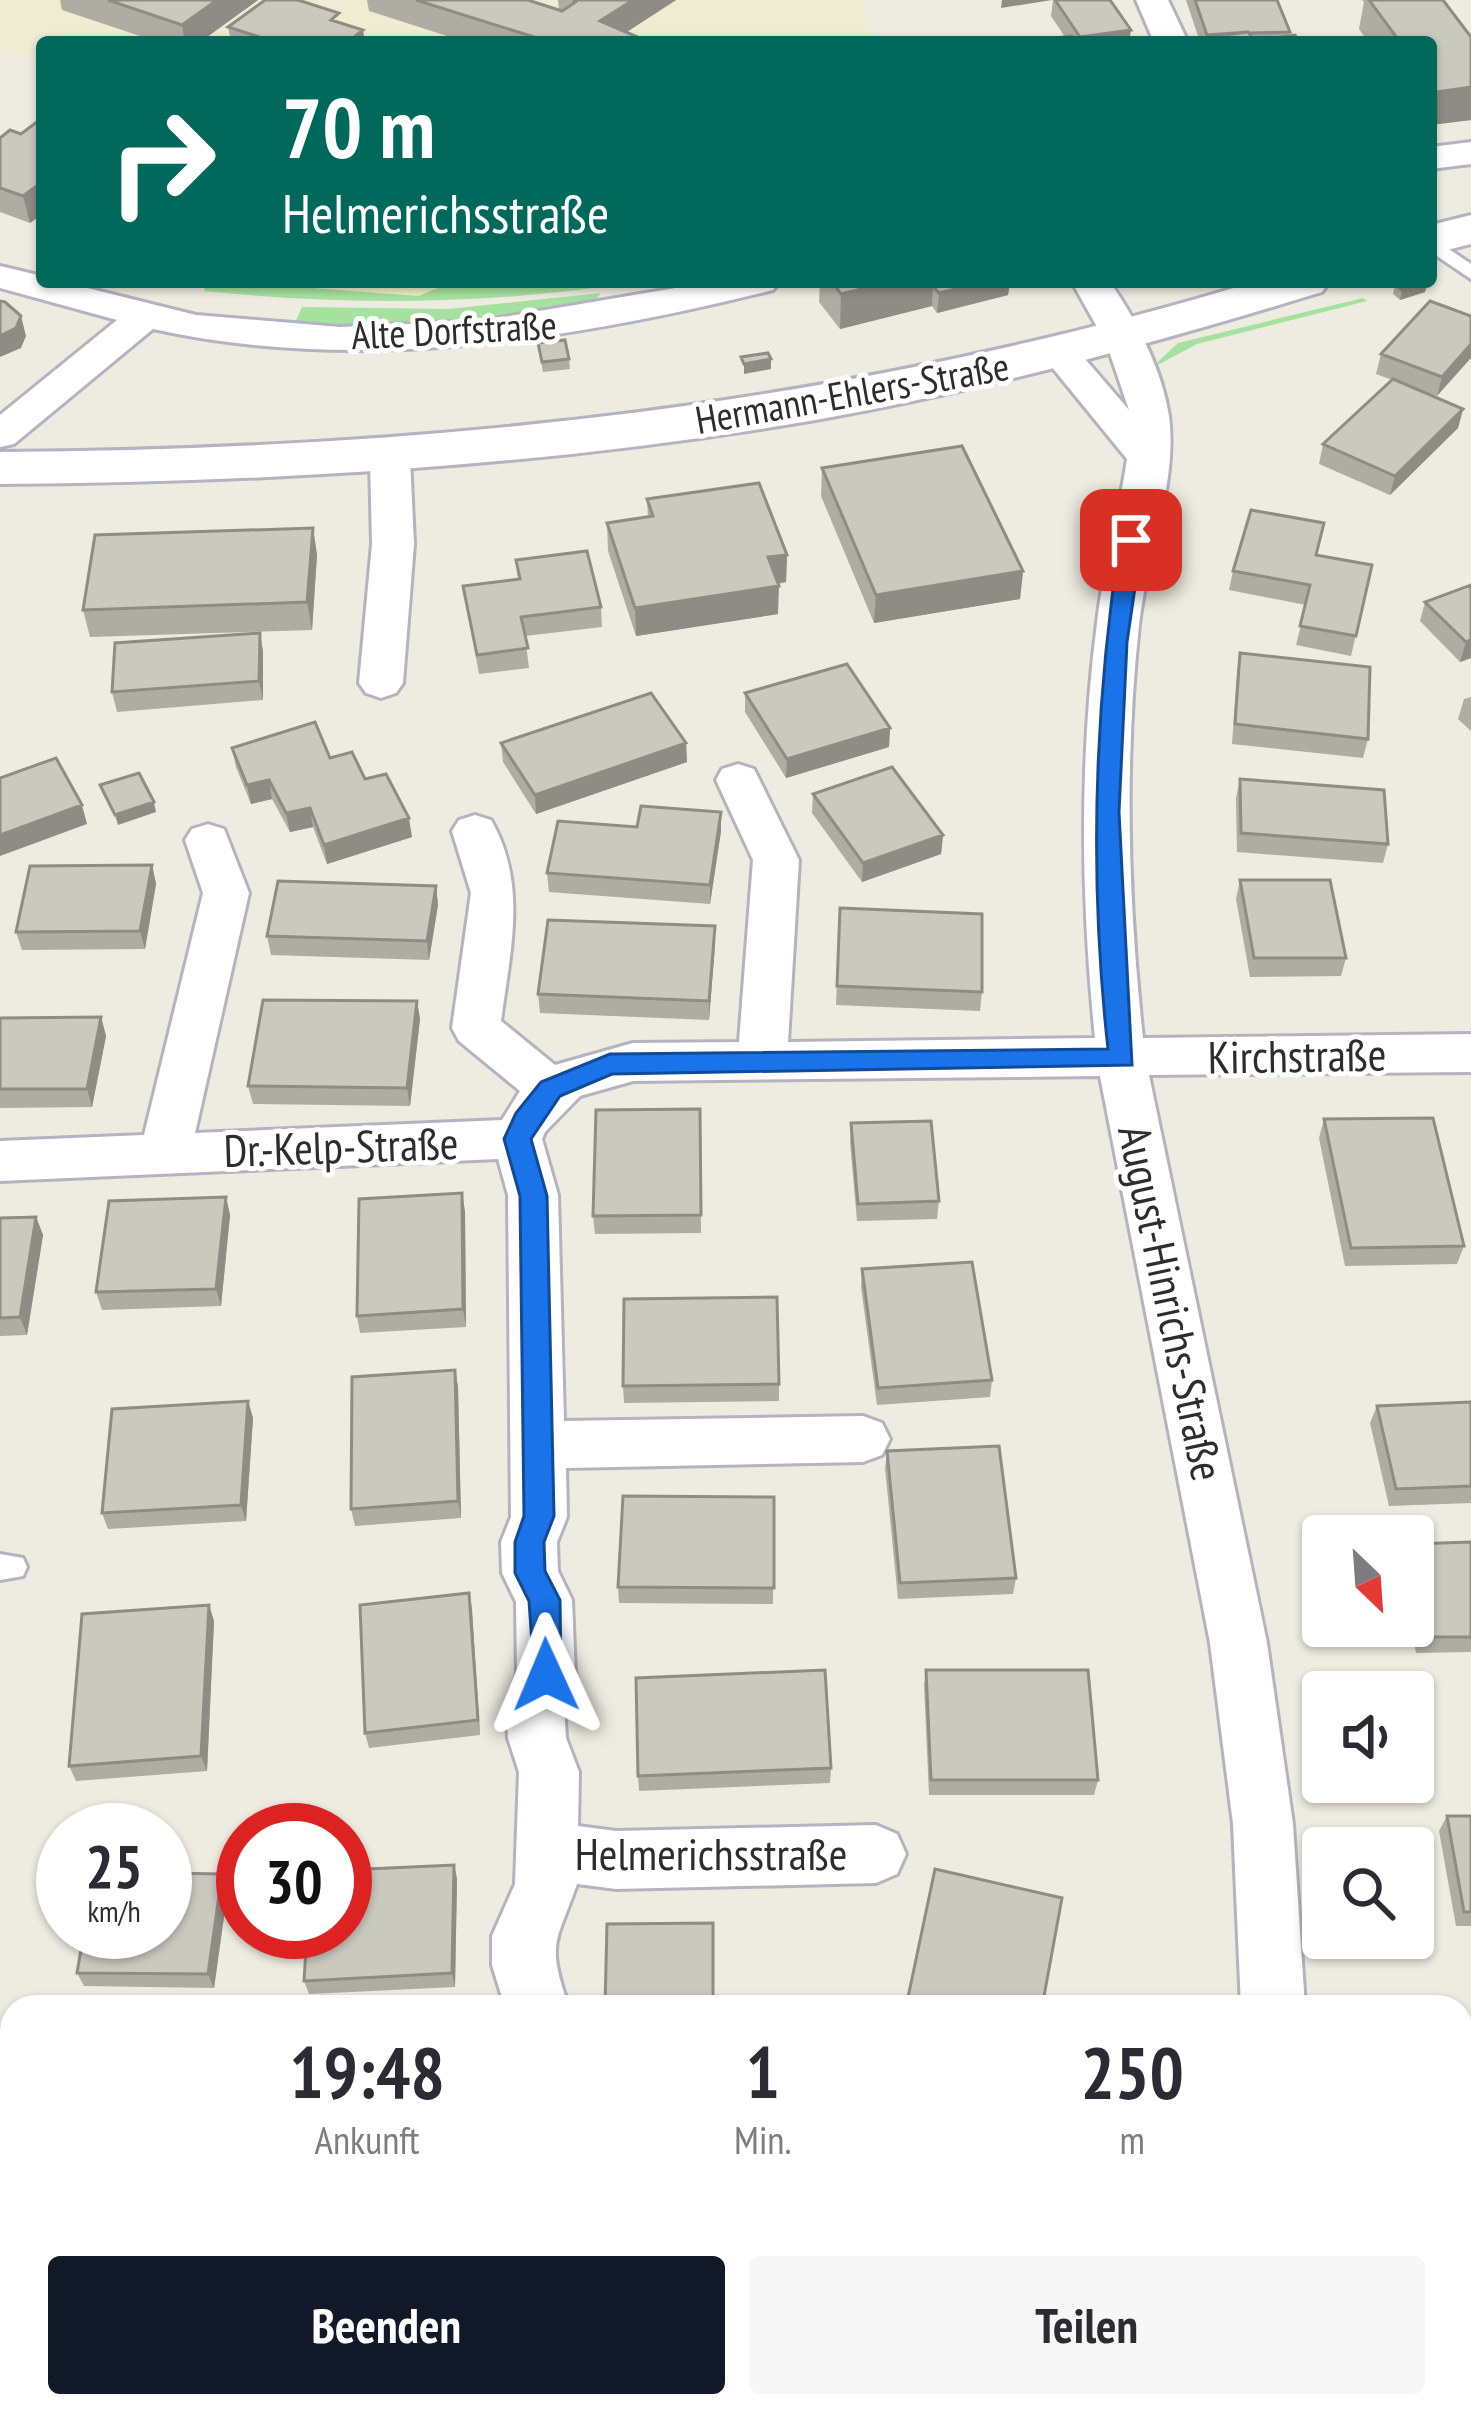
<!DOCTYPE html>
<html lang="de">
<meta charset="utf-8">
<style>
body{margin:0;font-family:"PT Sans Narrow",sans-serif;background:#f7f7f7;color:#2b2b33;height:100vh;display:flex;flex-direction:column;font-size:45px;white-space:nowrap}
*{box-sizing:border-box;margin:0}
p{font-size:39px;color:#7c7c81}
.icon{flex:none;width:66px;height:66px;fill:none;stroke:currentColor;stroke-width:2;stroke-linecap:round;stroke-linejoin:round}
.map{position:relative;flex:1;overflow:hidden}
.sheet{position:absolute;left:0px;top:1995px;width:1473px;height:423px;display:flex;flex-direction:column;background:#fff;border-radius:36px 36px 0 0;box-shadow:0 3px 9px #0004}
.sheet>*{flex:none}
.guide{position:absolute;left:36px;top:36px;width:1401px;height:252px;border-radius:12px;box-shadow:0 3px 9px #0004;background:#00695c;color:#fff;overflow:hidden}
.needle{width:78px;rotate:155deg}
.buttons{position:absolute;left:1302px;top:1515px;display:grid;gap:24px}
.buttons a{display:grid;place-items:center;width:132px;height:132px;border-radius:12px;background:#fff;box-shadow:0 3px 9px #0004;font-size:60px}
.speed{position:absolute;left:36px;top:1803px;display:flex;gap:24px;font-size:60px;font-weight:700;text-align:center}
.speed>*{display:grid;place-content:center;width:156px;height:156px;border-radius:50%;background:#fff;box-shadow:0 3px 9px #0004;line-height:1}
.speed small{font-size:30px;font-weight:400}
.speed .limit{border:18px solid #d22;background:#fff;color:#111}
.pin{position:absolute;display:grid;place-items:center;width:102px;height:102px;color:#fff;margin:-51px;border-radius:24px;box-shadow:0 6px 18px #0006}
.me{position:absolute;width:132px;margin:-66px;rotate:359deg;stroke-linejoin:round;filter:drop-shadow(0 0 9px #0008)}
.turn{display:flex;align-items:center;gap:42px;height:252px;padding:0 48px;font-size:54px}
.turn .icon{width:156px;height:156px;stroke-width:2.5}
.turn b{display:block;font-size:84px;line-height:102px}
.eta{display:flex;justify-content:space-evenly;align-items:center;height:204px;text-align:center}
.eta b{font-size:72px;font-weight:800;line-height:84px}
.primary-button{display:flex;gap:24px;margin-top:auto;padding:24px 48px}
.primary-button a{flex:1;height:138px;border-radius:12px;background:#111827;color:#fff;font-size:48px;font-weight:800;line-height:138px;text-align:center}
.primary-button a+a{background:#f7f7f7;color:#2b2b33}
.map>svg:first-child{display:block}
</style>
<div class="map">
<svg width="1471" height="2416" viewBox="0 0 1471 2416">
<rect width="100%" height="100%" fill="#eeebe0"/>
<path fill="#efecd1" d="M2,0H861L866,29L896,42H42V60L0,51Z"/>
<path fill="#a6e29f" d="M203,282H606L608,286C471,305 341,305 205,291Z
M601,293L585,312L410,328L295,323L302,307L449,309Z
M1363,298L1367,301L1197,344L1150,369L1178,343Z"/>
<path fill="#eef1c5" d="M229,282H442V286L419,296Z"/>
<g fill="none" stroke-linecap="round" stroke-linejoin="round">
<g stroke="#b4b3c0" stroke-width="6">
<path id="lane" d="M1431,237L1471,264V279L1431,252Z
M0,1554L23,1558L27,1567L23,1576L0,1580Z"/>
</g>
<g stroke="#b4b3c0" stroke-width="6">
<path id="street" d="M1136,0H1168L1188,42H1154Z
M1471,142V164L1431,169V147Z
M0,266L42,276V282H63L196,315L340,327L480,321L711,282H779L773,290C572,340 358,374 153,329L14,444L0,447V415L117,320L0,288Z
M1072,282H1110C1136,320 1162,369 1169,416C1178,483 1146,558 1139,625C1124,763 1128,901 1143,1038L1471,1034V1072L1149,1075L1267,1643L1293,1824L1305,2007H1241L1233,1824L1210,1643L1100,1076L633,1081L580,1096L545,1132L542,1139L558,1195L564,1421L863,1416L882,1423L890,1439L882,1455L863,1462L566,1468L567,1517L557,1542L558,1571L572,1600L575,1675L564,1702L566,1738L579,1772L578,1826L616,1831L876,1825L897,1834L906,1854L897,1874L876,1883L616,1889L577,1884C556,1944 546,1942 569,2007H505L492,1965V1936L515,1884L519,1772L508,1738L506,1702L517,1675L516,1602L502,1573L501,1542L511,1517L508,1195L498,1159L0,1181V1141L144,1135L203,893L185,840L192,829L208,824L224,829L249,893L195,1133L502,1120L520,1091L459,1041L452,1028L471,893L452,831L459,820L475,815L491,820C528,884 510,952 501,1021L555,1065L633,1043L739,1042L753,860L716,780L722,769L738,764L754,769L799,860L788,1042L1095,1038C1081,900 1079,761 1097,623C1103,568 1119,514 1127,459L1047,361L1041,353L1047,345H1073L1129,410L1107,345Z
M390,445L404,448L410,457L414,544L403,683L396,693L381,698L366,693L359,683L372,544L370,457L376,448Z
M1461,2026H1471V2090H1461Z
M410,2406H478L475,2416H405Z
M697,2406H784L789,2416H701Z
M1222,2406H1290V2416H1220Z"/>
</g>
<g stroke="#b4b3c0" stroke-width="6">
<path id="secondary" d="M1471,215V244L1431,254V225Z
M1254,282H1329L1322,292C1157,342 991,389 821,419C549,466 276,482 0,484V452C431,449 840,407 1254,282Z"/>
</g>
<use href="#lane" fill="#fff" fill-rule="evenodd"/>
<use href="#street" fill="#fff" fill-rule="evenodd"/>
<use href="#secondary" fill="#fff" fill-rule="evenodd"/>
</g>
<path fill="#aeada3" d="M60,0H258L200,42H158L62,10Z
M367,0H528L559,10L558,0H676L627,32L649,42H466L369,11Z
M1053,0H1110L1129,42H1053L1054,38L1065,37L1051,16Z
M1186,0H1277L1290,32L1289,36L1300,42H1200Z
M1362,0H1443L1471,37V120L1431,125V42H1368L1359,29L1364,2Z
M340,23L365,42H231L228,27Z
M42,118V214L30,223L0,212V138L21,134Z
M820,282H1010L1008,295L937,313L932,306L840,329L819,302Z
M1395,284L1425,292L1400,300L1393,294Z
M1471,316L1437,396L1414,388L1463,409L1458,428L1390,495L1319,464L1323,444L1392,380L1376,374L1381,354Z
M538,343L569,359L570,369L543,372Z
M822,468L1023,571L1020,599L874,623L821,496Z
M647,499L787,555L786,582L778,584V614L636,636L608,551L607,523L648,517Z
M313,528L317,555L312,630L90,637L83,610Z
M1316,555L1372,565L1351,656L1296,645L1306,605L1229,590L1233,571Z
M516,560L601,607L602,627L525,636L529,668L479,674L463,586L518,579Z
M1471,585V658L1460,662L1420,621L1425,602Z
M260,633L263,652V700L117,712L112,692Z
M1240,653L1368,739L1363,758L1232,744L1237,672Z
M745,693L890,728L889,747L786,778L745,712Z
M1471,697V731L1458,719L1464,699Z
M501,743H686L687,762L536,814L503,762Z
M232,748L330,758L365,779L412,837L327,864L313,827L290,832L272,799L251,804L236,767Z
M1240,779L1388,844L1383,863L1237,852L1236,798Z
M813,794L943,835L941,854L862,882L812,813Z
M637,827L721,831L710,904L549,892L547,873Z
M152,865L156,884L145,949L22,950L16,932Z
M1240,880L1346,958L1341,976L1250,977L1236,899Z
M436,886L438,905L429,960L271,955L267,936Z
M840,908L982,992L980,1011L836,1005Z
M715,926L709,1020L540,1013L538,994Z
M417,1001L420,1019L410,1106L253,1104L248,1086Z
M101,1017L106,1036L92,1107L0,1108V1018Z
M700,1109L701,1233L595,1234L593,1216Z
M1324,1119L1464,1246L1457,1264L1345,1266L1319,1138Z
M851,1123L939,1201L937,1219L857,1221L850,1142Z
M226,1197L230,1215L221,1306L102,1310L96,1292Z
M465,1211L466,1327L360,1333L357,1316Z
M36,1217L43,1235L27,1335L0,1336V1218Z
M862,1269L992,1380L990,1397L877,1405L861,1287Z
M455,1370L458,1387L461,1518L355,1526L351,1509Z
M779,1384V1401L624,1403L623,1386Z
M248,1401L253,1418L246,1521L108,1529L102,1513Z
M1471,1402V1503L1389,1506L1370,1423L1377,1406Z
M887,1451L1016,1578L1013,1594L898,1599L885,1468Z
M774,1497L773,1604L619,1603L618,1587Z
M1471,1542V1652L1416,1653L1411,1626H1413V1544Z
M469,1593L480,1735L369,1748L365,1733Z
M209,1605L214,1621L207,1771L76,1781L69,1766Z
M926,1670L1098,1780L1094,1795H929L924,1685Z
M831,1768L830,1783L639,1791L638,1776Z
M1447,1816H1471V1926H1456L1439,1831Z
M454,1865L457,1879L455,1987L309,1994L304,1981Z
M222,1874L228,1888L214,1988L84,1986L77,1973Z
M1009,2406H1035L1033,2411Z"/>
<path fill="#8d8d85" d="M217,0H258L200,42H185L182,25Z
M633,0H676L611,42L600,21Z
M1002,0H1052L1001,8Z
M363,30L365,42H348Z
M1131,30L1129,42H1079L1080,37Z
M1471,87V120L1431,125L1437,92Z
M42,182V214L30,223L23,196Z
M891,282H933L932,306L840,329L841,294Z
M985,282H1010L1008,295L937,313L939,293Z
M1428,282L1425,292L1400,300L1402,290Z
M21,316L26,336L21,348L0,357V336Z
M1471,344V358L1437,396L1442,377Z
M771,359V369L744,374V364Z
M1463,409L1458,428L1390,495L1395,476Z
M313,528L317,555L312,630L307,602Z
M787,555L786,582L768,585V557Z
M1023,571L1020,599L874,623L876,595Z
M779,586L778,614L636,636L635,608Z
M260,633L263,652V700L259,681Z
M1471,640V658L1460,662L1466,642Z
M890,728L889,747L786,778L787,759Z
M686,743L687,762L536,814L535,795Z
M269,780L272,799L251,804L247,785Z
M154,802L156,812L118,825L115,815Z
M82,805L87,824L0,856V835Z
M310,808L313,827L290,832L286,813Z
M721,812V831L710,904V885Z
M409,818L412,837L327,864L324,845Z
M943,835L941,854L862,882L863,863Z
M152,865L156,884L145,949L140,931Z
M436,886L438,905L429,960L427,941Z
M715,926V945L709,1020V1001Z
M417,1001L420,1019L410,1106L407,1088Z
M101,1017L106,1036L92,1107L87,1089Z
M462,1193L465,1211L466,1327L463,1309Z
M226,1197L230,1215L221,1306L216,1289Z
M36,1217L43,1235L27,1335L20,1317Z
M455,1370L458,1387L461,1518L458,1501Z
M248,1401L253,1418L246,1521L241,1505Z
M469,1593L472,1609L480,1735L478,1720Z
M209,1605L214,1621L207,1771L201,1756Z
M454,1865L457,1879L455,1987L452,1973Z
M222,1874L228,1888L214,1988L208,1974Z
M8,2140L12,2146V2157L0,2170V2149Z
M20,2406H42L28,2416H6Z"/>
<path fill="#cac9be" stroke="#8d8d85" stroke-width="3" d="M108,0H217L182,25Z
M265,0H298L339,13L331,20L363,30L348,42H275L228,27Z
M416,0H528L562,11L577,1L573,0H633L600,21L649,42H550Z
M1055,0H1110L1131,30L1080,37Z
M1195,0H1277L1290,32L1249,33L1248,32L1207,35Z
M1369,0H1443L1471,37V87L1437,92L1431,84V42H1400Z
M1248,32L1254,41L1295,35L1300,42H1204L1202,38Z
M1072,36L1076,42H1056L1054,38Z
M42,118V182L23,196L0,188V138L10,130L21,134Z
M832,282H891L841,294Z
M933,282H985L939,293L933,286Z
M1400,282H1427L1402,290L1395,284Z
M0,301L5,302L21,316L16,328L0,336Z
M1430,301L1471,316V344L1442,377L1381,354Z
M565,340L569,359L542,362L538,343Z
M768,353L771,359L744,364L741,357Z
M1393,379L1463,409L1395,476L1323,444Z
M962,446L1023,571L876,595L822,468Z
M759,483L787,555L768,557L779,586L635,608L607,523L653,516L647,499Z
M1251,510L1324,523L1316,555L1372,565L1356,636L1300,626L1310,585L1233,571Z
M313,528L307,602L83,610L95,535Z
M587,551L601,607L521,617L528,648L477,655L463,586L520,579L516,560Z
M1471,585V640L1466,642L1425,602Z
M260,633L259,681L112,692L115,643Z
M1240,653L1370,667L1368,739L1235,724Z
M847,664L890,728L787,759L745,693Z
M651,693L686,743L535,795L501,743Z
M315,722L330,758L352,752L365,779L386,774L409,818L324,845L310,808L286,813L269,780L247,785L232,748Z
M56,758L82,805L0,835V778Z
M892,767L943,835L863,863L813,794Z
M139,773L154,802L115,815L100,785Z
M1240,779L1384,790L1388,844L1241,833Z
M641,806L721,812L710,885L547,873L558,821L637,827Z
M152,865L140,931L16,932L30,866Z
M1240,880H1330L1346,958H1254Z
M278,881L436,886L427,941L267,936Z
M840,908L982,914V992L837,986Z
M548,920L715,926L709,1001L538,994Z
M263,1000L417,1001L407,1088L248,1086Z
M101,1017L87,1089H0V1018Z
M700,1109L701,1215L593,1216L596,1110Z
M1433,1118L1464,1246L1351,1248L1324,1119Z
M931,1121L939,1201L858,1204L851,1123Z
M462,1193L463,1309L357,1316L359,1199Z
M226,1197L216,1289L96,1292L109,1201Z
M36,1217L20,1317L0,1318V1218Z
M972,1262L992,1380L878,1388L862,1269Z
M777,1297L779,1384L623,1386L624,1299Z
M455,1370L458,1501L351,1509L352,1377Z
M248,1401L241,1505L102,1513L112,1409Z
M1471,1402V1486L1396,1489L1377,1406Z
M999,1446L1016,1578L900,1583L887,1451Z
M623,1496L774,1497V1588L618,1587Z
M1471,1542V1637H1423L1413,1586V1544Z
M469,1593L478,1720L365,1733L360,1605Z
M209,1605L201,1756L69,1766L82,1614Z
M825,1670L831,1768L638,1776L636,1678Z
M926,1670H1088L1098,1780H931Z
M1447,1816H1471V1912H1464Z
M454,1865L452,1973L304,1981L307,1932H345V1870Z
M935,1869L1062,1898L1042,2007H906Z
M165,1873L222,1874L208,1974L77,1973L84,1932H165Z
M713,1923V2007H605L607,1924Z
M0,2133L8,2140L0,2149Z
M12,2288V2406H20L6,2416H0V2296Z"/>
<path fill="#1a73e8" stroke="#114b97" stroke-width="3" d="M1131,533L1142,540L1127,642L1119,812L1132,1065L612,1074L560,1096L531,1139L547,1196L554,1516L544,1542L545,1571L560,1600L561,1675L557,1685H535L529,1601L515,1573V1542L524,1516L520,1196L504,1139L516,1113L541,1082L610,1054L1108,1049C1089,878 1094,709 1120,540Z"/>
<g text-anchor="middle" stroke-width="10" stroke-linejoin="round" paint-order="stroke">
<g font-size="39" fill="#2d2d2d" stroke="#fff">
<text transform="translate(454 330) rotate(-3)" y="14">Alte Dorfstraße</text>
<text transform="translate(852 393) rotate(-10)" y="14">Hermann-Ehlers-Straße</text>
</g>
<g font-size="45" fill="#2d2d2d" stroke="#fff">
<text transform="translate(1297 1056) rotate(-1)" y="16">Kirchstraße</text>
<text transform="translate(341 1147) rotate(-2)" y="16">Dr.-Kelp-Straße</text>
<text transform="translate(1171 1303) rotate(78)" y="16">August-Hinrichs-Straße</text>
<text x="711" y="1870">Helmerichsstraße</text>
</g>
</g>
</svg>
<div class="buttons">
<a><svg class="needle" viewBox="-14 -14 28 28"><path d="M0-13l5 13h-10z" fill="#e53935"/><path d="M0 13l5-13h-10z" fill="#7c7c81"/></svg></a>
<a><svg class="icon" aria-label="sound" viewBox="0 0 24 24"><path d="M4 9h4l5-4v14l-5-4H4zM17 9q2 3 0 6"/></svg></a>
<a><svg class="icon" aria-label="search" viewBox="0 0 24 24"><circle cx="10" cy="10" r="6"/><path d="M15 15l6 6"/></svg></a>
</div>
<div class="speed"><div>25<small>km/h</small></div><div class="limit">30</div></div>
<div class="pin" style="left:1131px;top:540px;background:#d93025"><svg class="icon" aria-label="arrive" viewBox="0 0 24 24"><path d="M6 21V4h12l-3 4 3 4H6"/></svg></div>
<svg class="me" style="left:546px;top:1675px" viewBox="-20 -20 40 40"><path d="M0-17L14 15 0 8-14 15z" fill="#1a73e8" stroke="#fff" stroke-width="4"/></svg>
<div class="guide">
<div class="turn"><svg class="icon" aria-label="right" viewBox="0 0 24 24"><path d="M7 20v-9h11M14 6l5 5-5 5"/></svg><div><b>70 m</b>Helmerichsstraße</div></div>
</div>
<section class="sheet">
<div class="eta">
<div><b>19:48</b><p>Ankunft</p></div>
<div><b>1</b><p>Min.</p></div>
<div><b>250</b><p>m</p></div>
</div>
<div class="primary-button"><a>Beenden</a><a>Teilen</a></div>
</section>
</div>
